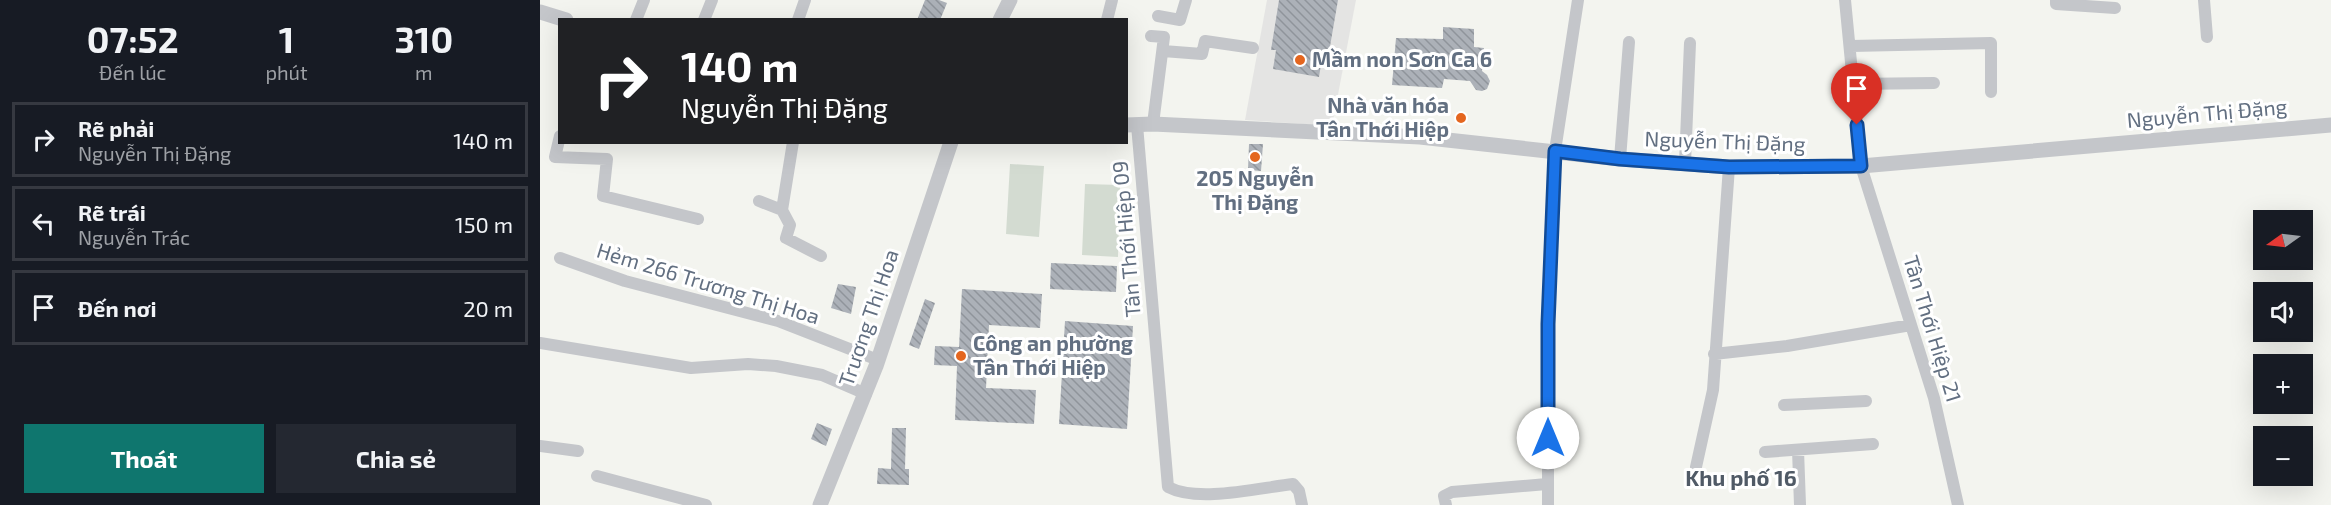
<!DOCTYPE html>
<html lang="vi">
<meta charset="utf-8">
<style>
body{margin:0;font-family:"Exo 2",sans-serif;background:#242831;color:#f1f3f6;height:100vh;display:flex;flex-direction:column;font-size:22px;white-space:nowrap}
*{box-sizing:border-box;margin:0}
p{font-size:20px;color:#9ea1a6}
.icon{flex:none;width:33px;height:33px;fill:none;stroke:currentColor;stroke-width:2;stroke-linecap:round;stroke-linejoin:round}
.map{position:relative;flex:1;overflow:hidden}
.drawer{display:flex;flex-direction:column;background:#171b24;width:540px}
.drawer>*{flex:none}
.top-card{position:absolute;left:18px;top:18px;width:570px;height:126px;border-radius:0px;box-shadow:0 6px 24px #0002;background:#202124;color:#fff;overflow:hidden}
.needle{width:39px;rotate:256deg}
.buttons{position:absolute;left:1713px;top:210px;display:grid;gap:12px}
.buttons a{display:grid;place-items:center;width:60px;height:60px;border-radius:0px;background:#171b24;box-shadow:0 6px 24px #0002;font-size:30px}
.pin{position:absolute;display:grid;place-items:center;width:51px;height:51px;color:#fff;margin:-62px -26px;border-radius:50% 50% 50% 0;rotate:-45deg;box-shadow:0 0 6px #0007}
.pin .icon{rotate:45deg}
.me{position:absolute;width:66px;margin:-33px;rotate:0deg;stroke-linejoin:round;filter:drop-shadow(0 0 4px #0008)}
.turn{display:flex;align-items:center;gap:21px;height:126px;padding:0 24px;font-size:27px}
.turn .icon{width:78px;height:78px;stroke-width:2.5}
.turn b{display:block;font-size:42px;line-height:51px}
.eta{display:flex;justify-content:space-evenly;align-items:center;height:102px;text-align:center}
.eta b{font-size:36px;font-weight:700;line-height:42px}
.action{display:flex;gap:12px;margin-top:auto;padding:12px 24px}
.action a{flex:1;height:69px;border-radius:0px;background:#0f766e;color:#fff;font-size:24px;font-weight:700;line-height:69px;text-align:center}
.action a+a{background:#242831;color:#f1f3f6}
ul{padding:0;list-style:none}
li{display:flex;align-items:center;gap:18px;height:75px;margin:0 12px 9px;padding:0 12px;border:3px solid #363941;border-radius:0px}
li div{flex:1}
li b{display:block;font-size:22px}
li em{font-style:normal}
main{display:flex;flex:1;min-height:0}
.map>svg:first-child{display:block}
</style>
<main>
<section class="drawer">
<div class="eta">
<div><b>07:52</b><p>Đến lúc</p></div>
<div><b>1</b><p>phút</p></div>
<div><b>310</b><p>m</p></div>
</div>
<ul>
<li><svg class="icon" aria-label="right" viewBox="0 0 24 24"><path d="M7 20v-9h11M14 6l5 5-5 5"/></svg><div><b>Rẽ phải</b><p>Nguyễn Thị Đặng</p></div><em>140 m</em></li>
<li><svg class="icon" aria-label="left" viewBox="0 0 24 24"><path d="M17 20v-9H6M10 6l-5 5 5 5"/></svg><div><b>Rẽ trái</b><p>Nguyễn Trác</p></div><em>150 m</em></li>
<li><svg class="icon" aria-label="arrive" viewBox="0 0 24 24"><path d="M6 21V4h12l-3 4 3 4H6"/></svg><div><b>Đến nơi</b></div><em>20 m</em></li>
</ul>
<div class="action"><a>Thoát</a><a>Chia sẻ</a></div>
</section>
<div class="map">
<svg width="1791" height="505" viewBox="0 0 1791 505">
<defs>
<pattern id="building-back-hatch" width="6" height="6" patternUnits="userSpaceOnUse" patternTransform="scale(1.5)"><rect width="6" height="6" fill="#acb1b8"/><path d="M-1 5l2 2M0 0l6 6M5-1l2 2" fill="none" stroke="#8f949b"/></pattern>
</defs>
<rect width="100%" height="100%" fill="#f3f4ef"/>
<path fill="#e4e4e3" d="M727,0H816L792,126L705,120Z"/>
<path fill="#d3dbd1" d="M470,164L504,166L499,237L466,234Z
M545,184L580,185L578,257L542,255Z"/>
<path fill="url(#building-back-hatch)" d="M385,0H399L407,3L400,20H377Z
M739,0H798L788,58H782L779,77L733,69L736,50H731Z
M903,27L934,29V47L944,48L942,71L947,75L950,81L947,89L942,91L936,90L930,81L904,79L902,88L852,85L856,38L903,39Z
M709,144H723L721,171L708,170Z
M511,263L577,266L576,292L510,289Z
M298,284L316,287L311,314L291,308Z
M422,289L502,294L500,328L449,325L446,388L496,390L494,424L415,420L417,366L394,365L395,346L419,347Z
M385,299L395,303L379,349L369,345Z
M525,321L593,326L587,429L519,424Z
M277,423L292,429L286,446L271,439Z
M352,428H366L365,469H369V485L337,484L338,468L351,469Z"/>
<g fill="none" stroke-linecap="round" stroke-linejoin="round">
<path stroke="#c4c6ca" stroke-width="12" d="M1305,0L1321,166L1394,398L1418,505
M1516,0V4L1575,8
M1664,0L1667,37
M618,16L640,20L646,0
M96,20L104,0
M164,20L172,0
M258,20L265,0
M567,20L572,0
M611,36L624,37L613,124
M1311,46L1451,43V92
M623,51L662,54L665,41L713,48
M1313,84L1394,83
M597,125L628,487C658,503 718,488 753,484L759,491L762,505
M20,136L15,157L67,159L63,196L158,219
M1080,159L1089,42
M1145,163L1150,43
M219,201L242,210L253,142
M242,210L250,225L246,238L281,256
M20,258L85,281L238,321L338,360
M0,343L151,368L208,364L236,366L282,375L326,394
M1174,354L1247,346L1371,325
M1244,405L1326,401
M0,446L38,451
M1258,450L1260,505
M1225,452L1333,444
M1156,467L1173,390L1189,167
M57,476L166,505
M906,505L904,496L912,492L1007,484
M1008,505V324L1015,151L1038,0"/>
<path stroke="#c4c6ca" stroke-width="15" d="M0,12L26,20
M460,20L470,0
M586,125L613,124L880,137L1080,159L1189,167L1321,166L1791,125
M280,505L336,366L411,142"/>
</g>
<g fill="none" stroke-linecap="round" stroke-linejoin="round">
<g stroke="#114b97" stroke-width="15">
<path id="route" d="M1008,438V324L1015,151L1080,159L1189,167L1321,166L1317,125"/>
</g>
<use href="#route" stroke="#1a73e8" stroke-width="10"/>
</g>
<g fill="#e4661f" stroke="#fff" stroke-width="2">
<circle cx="760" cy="60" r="6"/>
<circle cx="921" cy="118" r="6"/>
<circle cx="715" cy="157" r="6"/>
<circle cx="421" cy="356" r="6"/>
</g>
<g text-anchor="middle" stroke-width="6" stroke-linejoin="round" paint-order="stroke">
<g font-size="21" font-weight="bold" fill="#626f81" stroke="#fff" text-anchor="start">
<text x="772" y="67">Mầm non Sơn Ca 6</text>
<text x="909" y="113" text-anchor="end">Nhà văn hóa<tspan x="909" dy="24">Tân Thới Hiệp</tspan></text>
<text x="715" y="186" text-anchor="middle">205 Nguyễn<tspan x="715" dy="24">Thị Đặng</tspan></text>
<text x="433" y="351">Công an phường<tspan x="433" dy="24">Tân Thới Hiệp</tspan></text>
</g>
<g font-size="21" fill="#626f81" stroke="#fff">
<text transform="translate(1667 114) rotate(-5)" y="7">Nguyễn Thị Đặng</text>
<text transform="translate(1185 142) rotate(2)" y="7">Nguyễn Thị Đặng</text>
<text transform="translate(587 239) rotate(-95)" y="7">Tân Thới Hiệp 09</text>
<text transform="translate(168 284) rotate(17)" y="7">Hẻm 266 Trương Thị Hoa</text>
<text transform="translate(329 318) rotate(-71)" y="7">Trương Thị Hoa</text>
<text transform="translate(1392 329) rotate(73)" y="7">Tân Thới Hiệp 21</text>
</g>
<g font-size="22" font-weight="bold" fill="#505a66" stroke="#fff">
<text x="1201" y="486">Khu phố 16</text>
</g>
</g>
</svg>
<div class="buttons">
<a><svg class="needle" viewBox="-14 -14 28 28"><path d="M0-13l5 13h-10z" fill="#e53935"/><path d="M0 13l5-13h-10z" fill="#9ea1a6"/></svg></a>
<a><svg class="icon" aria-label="sound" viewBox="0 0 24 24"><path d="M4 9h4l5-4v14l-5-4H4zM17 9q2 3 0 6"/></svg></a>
<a>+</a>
<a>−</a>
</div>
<div class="pin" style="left:1317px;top:125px;background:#d93025"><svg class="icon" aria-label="arrive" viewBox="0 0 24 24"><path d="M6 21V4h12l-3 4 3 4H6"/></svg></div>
<svg class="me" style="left:1008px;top:438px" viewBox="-20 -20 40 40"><circle r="19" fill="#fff"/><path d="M0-13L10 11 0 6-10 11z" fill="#1a73e8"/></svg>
<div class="top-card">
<div class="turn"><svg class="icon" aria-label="right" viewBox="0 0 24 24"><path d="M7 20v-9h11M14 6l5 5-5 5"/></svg><div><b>140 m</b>Nguyễn Thị Đặng</div></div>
</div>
</div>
</main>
